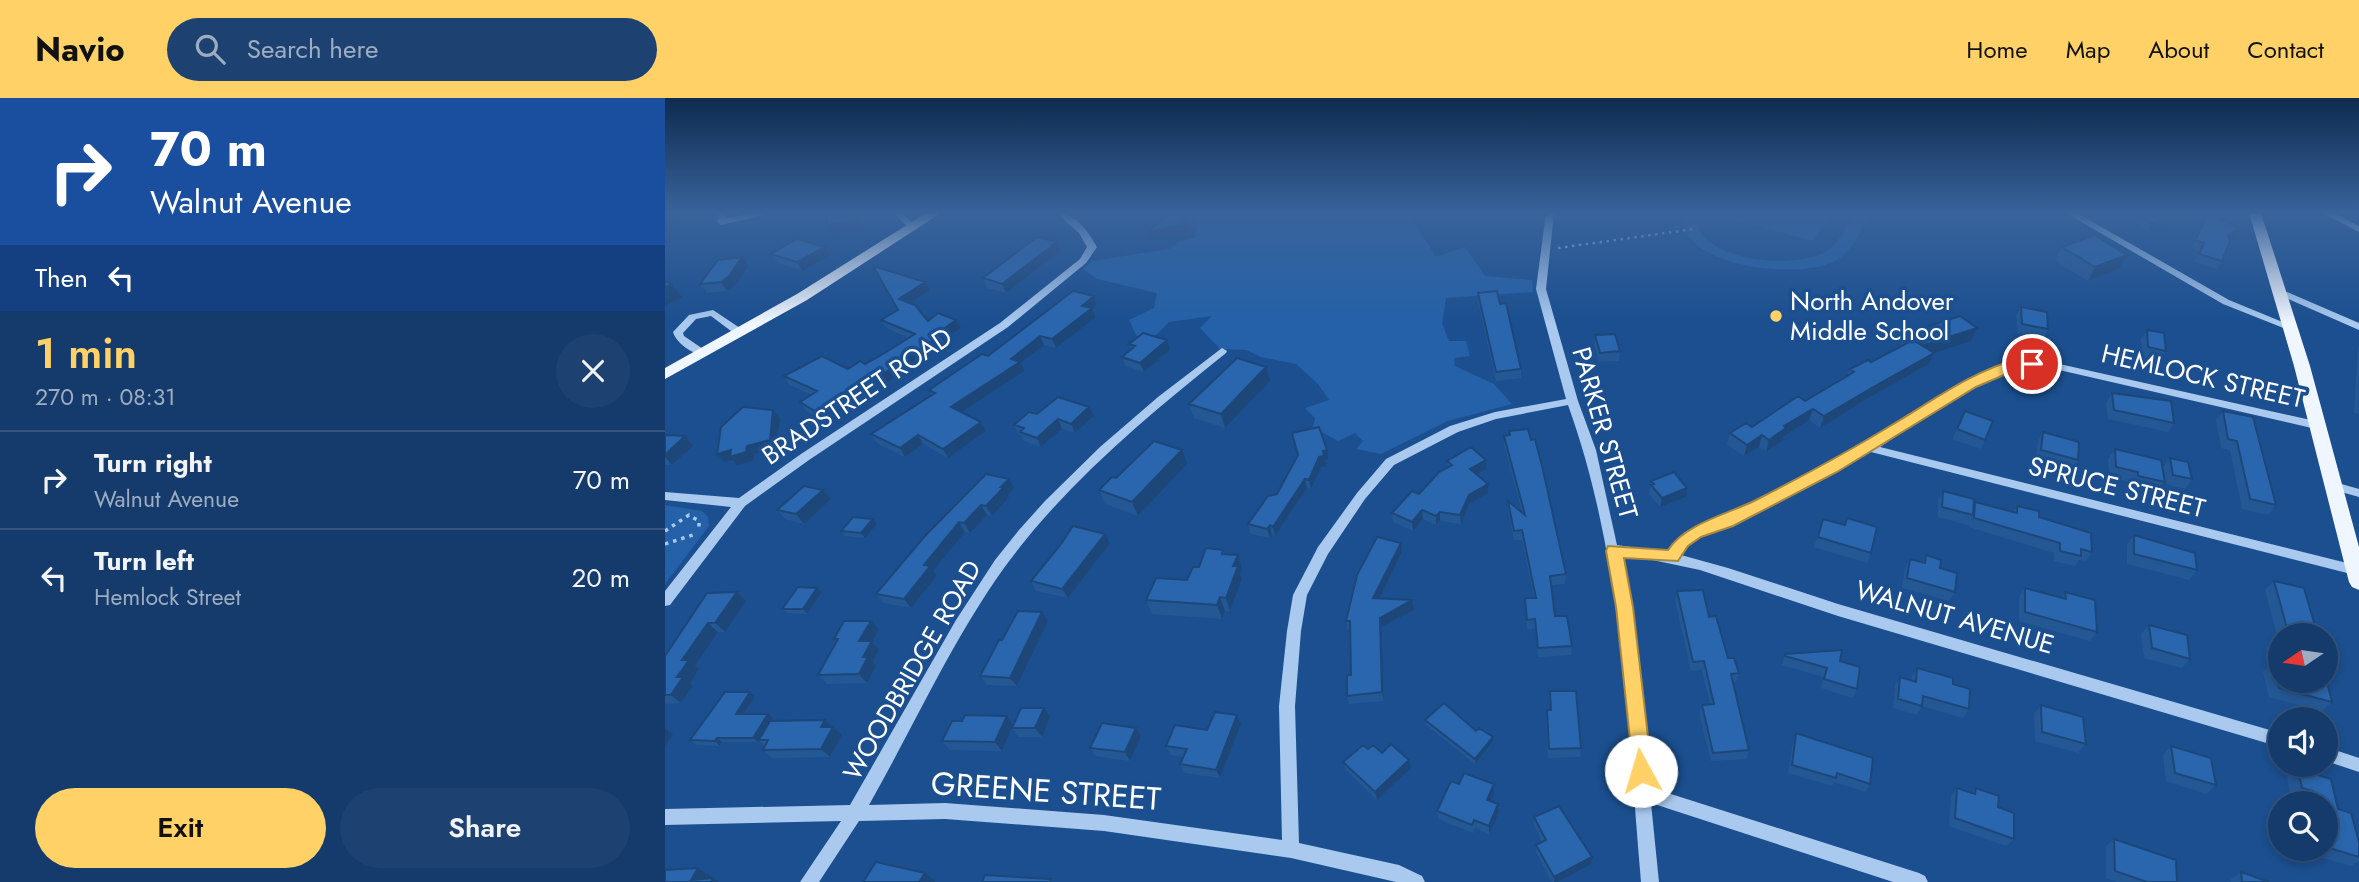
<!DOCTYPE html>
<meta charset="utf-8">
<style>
body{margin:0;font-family:Jost,sans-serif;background:#1d4271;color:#f1f3f6;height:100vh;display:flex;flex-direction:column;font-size:26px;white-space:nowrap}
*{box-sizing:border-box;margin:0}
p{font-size:23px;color:#9dadc1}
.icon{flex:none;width:38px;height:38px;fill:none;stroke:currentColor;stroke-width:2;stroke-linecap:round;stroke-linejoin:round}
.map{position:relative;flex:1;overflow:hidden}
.panel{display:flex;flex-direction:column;background:#143b6b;width:665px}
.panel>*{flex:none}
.banner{background:#1a4fa0;color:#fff;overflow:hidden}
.needle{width:46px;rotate:257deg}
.tools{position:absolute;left:1603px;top:525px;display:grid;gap:14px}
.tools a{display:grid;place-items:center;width:70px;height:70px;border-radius:50%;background:#143b6b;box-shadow:0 4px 10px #0003,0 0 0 2px #33557e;font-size:35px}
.pin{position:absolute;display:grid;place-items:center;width:60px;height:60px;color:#fff;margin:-30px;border:4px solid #fff;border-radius:50%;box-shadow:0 2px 7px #0007}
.me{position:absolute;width:77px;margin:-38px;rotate:354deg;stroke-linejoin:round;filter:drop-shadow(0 0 5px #0008)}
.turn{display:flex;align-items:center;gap:24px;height:147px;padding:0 35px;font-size:32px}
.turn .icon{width:91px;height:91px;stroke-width:2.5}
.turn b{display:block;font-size:49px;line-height:60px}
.then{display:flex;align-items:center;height:66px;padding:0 35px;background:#0003;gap:14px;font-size:26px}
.round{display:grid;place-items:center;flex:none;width:74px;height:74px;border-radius:37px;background:#1d4271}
.overview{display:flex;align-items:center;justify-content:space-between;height:119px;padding:0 35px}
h1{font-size:42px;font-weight:600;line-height:52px;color:#ffd166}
.primary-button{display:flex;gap:14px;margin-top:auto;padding:14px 35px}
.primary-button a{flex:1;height:80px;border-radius:42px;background:#ffd166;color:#111;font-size:28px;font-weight:600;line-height:80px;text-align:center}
.primary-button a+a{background:#1d4271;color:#f1f3f6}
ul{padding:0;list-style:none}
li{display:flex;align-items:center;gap:21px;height:98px;padding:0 35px;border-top:2px solid #33557e}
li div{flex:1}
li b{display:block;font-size:26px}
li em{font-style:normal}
header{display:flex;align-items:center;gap:42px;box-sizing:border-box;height:98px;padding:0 35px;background:#ffd166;color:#111}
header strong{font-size:33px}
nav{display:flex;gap:38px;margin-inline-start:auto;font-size:24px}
.search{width:490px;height:63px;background:#1d4271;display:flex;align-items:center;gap:18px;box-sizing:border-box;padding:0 24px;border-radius:38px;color:#9dadc1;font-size:26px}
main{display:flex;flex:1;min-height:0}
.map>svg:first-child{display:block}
</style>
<header>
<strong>Navio</strong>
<div class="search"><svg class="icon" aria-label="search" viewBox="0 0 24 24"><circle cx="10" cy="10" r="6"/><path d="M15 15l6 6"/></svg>Search here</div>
<nav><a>Home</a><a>Map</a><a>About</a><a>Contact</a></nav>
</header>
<main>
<section class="panel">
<div class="banner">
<div class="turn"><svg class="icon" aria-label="right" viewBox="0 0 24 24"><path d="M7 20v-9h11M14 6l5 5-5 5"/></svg><div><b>70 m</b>Walnut Avenue</div></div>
<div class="then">Then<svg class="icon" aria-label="left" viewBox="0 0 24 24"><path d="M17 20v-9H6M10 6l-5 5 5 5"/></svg></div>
</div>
<div class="overview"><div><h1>1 min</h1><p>270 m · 08:31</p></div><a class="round"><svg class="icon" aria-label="close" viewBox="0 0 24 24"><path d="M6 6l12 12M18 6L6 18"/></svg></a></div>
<ul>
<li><svg class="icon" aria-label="right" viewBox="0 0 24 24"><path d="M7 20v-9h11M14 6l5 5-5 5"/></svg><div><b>Turn right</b><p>Walnut Avenue</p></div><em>70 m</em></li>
<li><svg class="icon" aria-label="left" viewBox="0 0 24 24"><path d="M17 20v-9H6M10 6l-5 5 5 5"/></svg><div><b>Turn left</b><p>Hemlock Street</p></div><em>20 m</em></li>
</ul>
<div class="primary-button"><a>Exit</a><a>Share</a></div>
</section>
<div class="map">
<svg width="1694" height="784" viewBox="0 0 1694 784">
<rect width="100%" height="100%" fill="#1b4f8f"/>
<path fill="#2461a8" d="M518,115H750L747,121L771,159L800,149L820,178L867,182L868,194L781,200L777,225L784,243H801L805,258L789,260L790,268L829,286L847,306L783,323L716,356L691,351L698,343L690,335L673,343L648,329L650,320L640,310L664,302L653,286L631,266L596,259L581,252L555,251L535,230L547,218L504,224L489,239L474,243L464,222L489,210L492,195L432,181L418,171L427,163L504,151L515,143L530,140L534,117Z
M1017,115H1031C1026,164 1130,172 1160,154C1174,146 1181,129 1189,115H1205C1196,132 1188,153 1170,163C1134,182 1014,171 1017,115Z
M1044,115H1166L1148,143Z
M0,407L37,413L43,419L44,428L0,486Z"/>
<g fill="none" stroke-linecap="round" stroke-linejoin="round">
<path stroke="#a9c9ee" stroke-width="2.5" stroke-dasharray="2.5 4.5" stroke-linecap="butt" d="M893,150L1029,131"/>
<path stroke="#a9c9ee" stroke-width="3.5" stroke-dasharray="3.5 5" stroke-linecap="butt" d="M0,433L24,417L34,423V433
M0,446L31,436"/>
<path fill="#a9c9ee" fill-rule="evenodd" d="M54,115H62L61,120L89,115H108L56,127L52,124Z
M228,115H237L253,130L246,132Z
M391,115C411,115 423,133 432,149L421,165L343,229L144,362L80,408L5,507L0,508V493L66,409L0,402V394L74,400L136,356L335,225L415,161L422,149L414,135Z
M881,115H889L881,191L913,303L931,352L952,447L1003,454C1025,426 1059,419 1090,404C1122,389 1155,373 1186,355C1233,329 1275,295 1324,273C1345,264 1358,262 1381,263L1655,324L1657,327L1655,330L1651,331L1381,269H1355L1315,286L1279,306L1215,349L1690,467L1694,468V476L1690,477L1206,354C1171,375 1136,393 1100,410C1072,424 1036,431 1016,457L1063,470L1173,506L1615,635V649L1173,518L1035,472L978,460L954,458L966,509L984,689L1254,775L1260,778L1263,784H1228L986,705L994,784H976C962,624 958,459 903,307L831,321L793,334L729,367L700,401L663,456L642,497L636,533L630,608L634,745L734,767L757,778L760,784H731L626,760L439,733L280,721L194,723L154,784H135L176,723L0,727V711L185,707L291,522L330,462L354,432L380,403L435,349L493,299L557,250L562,253L561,255C480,320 400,386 339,470C286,544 249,628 204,707L280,705L439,717L617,742L614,608L622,533L628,497L653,449L692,395L721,361L785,328L830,314L901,301L871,191Z
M1401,115H1412L1564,202L1630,229L1625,232L1621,231L1558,206Z
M1657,115H1668L1694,128V134Z
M1615,191L1694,225V232L1612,196L1610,194Z
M48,212L78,232V236H70L46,218L31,221L18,235L19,238L41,253L42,255L41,257C29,258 11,245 8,234L24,217Z
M1666,383L1694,391V399L1662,390L1660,387Z
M1661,649L1694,660V674L1661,663Z"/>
<path fill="#f0f6ff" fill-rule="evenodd" d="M261,115H276L142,202L0,281V270L132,196Z
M1584,115H1596L1645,268L1694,449V492L1687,489L1684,484L1629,268Z"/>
</g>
<path fill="#245895" d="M1453,115H1529L1527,119L1483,132Z
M1543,116L1575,130L1570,138L1564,141L1557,163L1552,171L1529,164L1534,153L1526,150Z
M160,149L165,157L137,173L112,164L106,156Z
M1397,149L1462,157L1455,170L1423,183L1390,163Z
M395,153L341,195L322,190L318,180Z
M84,168L71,187L62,193L42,195L35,186Z
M265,192L245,205L263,223L296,230L279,242L286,254L272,251L220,286L215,284L156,321L141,313L135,304L147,297L125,287L119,278L183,271L200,266L213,259L244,240L221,230L216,222Z
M813,195L835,206L856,271V280L831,283L813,204Z
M429,198L432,207L427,210L431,219L391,250L379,247L356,265L360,273L296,315L316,324L321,333L283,360L258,346L240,359L212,345L206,336L267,297L264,292Z
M1356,209L1383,231L1379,240L1353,235L1351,218Z
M1312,230L1306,243L1269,255L1264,266L1205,299L1155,330L1144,322L1119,338L1118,342L1101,354L1094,349L1079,358L1062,346L1065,335L1087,329L1140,303L1182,278L1185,271L1206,264L1235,248L1240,236Z
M1482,232L1501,253L1495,263L1478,259L1476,241Z
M930,237L955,253L954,263L934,264L929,247Z
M464,246L505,252L479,274L461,268L457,259L466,252Z
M1694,247V316L1689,315L1693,249Z
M605,283L560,330L529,320L524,306Z
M1447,295L1509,325L1503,334L1443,321L1441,305Z
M424,309L429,318L410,335L397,331L376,349L359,343L356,337H354L349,327L372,316Z
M1300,313L1320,342L1316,351L1287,341Z
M1558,313L1611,407L1603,417L1577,411L1565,352L1556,350L1551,322Z
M844,333L901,476L900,486L886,487L890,518L907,548L906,557L873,559L870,530L862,531L860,500H869L857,442H849L843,412V403L857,414L839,347V338L844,337Z
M1378,334L1413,362L1407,371L1371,361L1373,343Z
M627,335L663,361L660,362L661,368L656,369L646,391L642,390L610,438L607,437L605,440L586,436L583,426L612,396L633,358Z
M0,337L28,348L7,367H0Z
M1450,351L1500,384L1493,393L1467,387L1466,384L1445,379L1443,361Z
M1505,360L1527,381L1520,391L1501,386L1498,369Z
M821,362V371L811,376L823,386V395L804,406L796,426L775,423L771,427L758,421L748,433L728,424L727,415L754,396L783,370L782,363Z
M522,366L473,418L440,406L434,392L451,380Z
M344,381L349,390L343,397L344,399L327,418L322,417L305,435L300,434L268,473L272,478L246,510L219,505L211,496Z
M986,383L1021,399L995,409L984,396Z
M158,392L166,401L139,426L120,421L112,412Z
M1278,393L1309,405L1348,414L1352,408L1374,419L1427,454L1421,463L1414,462L1410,468L1389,463V455L1304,429V425L1303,427L1273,419V402Z
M1182,420L1206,455L1202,465L1149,449L1158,421L1179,427Z
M212,426L200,440L180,438L176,433Z
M440,436L445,445L403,500L371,493L366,483Z
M1469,437L1532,472L1524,482L1462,466V447Z
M736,445L737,454L714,500L749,512L716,529L719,603L684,606L682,598L686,577L685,532H683L681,523Z
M558,452L560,456L577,471L575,476L577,481L565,513H560L557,521L487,516L481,502L522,482L534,469Z
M1261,457L1275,470L1290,494L1284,503L1237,490L1240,470L1245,461L1257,465Z
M1609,483L1650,528L1640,537H1615V583L1667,604L1657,613L1604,599L1598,574L1605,567L1601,550L1610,541H1613L1600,492Z
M152,490L157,494L142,516L122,515L117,511Z
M1360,490L1396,500L1400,494L1432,534L1425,543L1354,523V499Z
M1012,493L1044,519L1063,560L1074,575L1071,584H1068L1084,652L1081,661L1046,663L1034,615L1037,607L1045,606L1037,572L1026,573L1010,502Z
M72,494L81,503L60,534H53L30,568L34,571L25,585L28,588L16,605L0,606V558Z
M383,523L352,588L322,587L315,578L337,542Z
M1484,527L1525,561L1517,570L1479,560L1476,536Z
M214,532L207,544L214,552L208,564L211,568L202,585L162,586L153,577L172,545L169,541Z
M1120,556L1175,563L1192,591L1188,600L1156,590L1158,579L1117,567Z
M1252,570L1288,586L1304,611L1298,620L1257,608L1252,617L1228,610L1230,588L1235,579L1247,582V579Z
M885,593L916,650L915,659L883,660L881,621L882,612H885Z
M90,599L79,616H103L108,620L106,623L160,622L177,637L165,659L108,660L98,652L100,648L94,643L93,644H57L55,648L31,647L25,642Z
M1376,607L1421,646L1413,655L1370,643L1369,616Z
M385,619L377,639H353L347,630L337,653L285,652L277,643Z
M760,622L811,633L828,643L810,666L761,627Z
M576,626L555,680L519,675L515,666L518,659L506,657L501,648L542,632Z
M1131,635L1205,686L1200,694L1169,684L1167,688L1123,675L1128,644Z
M476,638L465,663L430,658L425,650Z
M1506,648L1551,687L1541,696L1501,683L1498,657Z
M703,651L717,655L746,670L712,702L681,672L678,664Z
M1633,671L1673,711L1694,744V763L1686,768L1648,757L1647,751H1661V705H1637L1636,701L1626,698L1622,679Z
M794,686L829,695L825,703L833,706L834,714L824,736L810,730L808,735L773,721L772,713Z
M1292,690L1307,695L1311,690L1333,709L1349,741L1341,748L1284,728L1286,698Z
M869,719L926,766L893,784H887L871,754V747L877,744L869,727Z
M1449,741L1512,784H1452L1441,780V748Z
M1576,774L1604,784H1566L1565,782Z"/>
<path fill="#1d4779" d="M18,115H26L23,124L0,129V119Z
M192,115H197V130L167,136L162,127Z
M518,115L523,135L486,143L483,134Z
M1518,115H1529L1527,119L1483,132L1487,125Z
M1575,130L1570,138L1558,144L1563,137Z
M392,144L395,153L341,195L337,186Z
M160,149L165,157L137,173L132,164Z
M1462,157L1455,170L1423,183L1430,169Z
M77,159L84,168L71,187L62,193L56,184Z
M260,184L265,192L239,209L234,201Z
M7,186L17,199L0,208V189Z
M429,198L432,207L427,210L431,219L391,250L387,241L417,208Z
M291,222L296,230L277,243L273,235Z
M1312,230L1306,243L1269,255L1264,266L1205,299L1155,330L1159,318L1254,260L1259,247Z
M375,238L379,247L356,265L360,273L291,318L286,309Z
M502,242L505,252L479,274L475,265Z
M268,243L272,251L220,286L215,278Z
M601,269L605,283L560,330L556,316Z
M210,275L215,284L156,321L150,313Z
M424,309L429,318L410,335L406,326Z
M1148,311L1144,322L1119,338L1118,342L1101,354L1104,342L1119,328Z
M108,312L115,321L111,350L89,356L88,363L72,367L68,362L59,364L52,356L82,348Z
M393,321L397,331L376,349L372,340Z
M316,324L321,333L283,360L278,351Z
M253,337L258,346L240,359L235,350Z
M1097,337L1094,349L1079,358L1082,347Z
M20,338L28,348L7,367L0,359V357Z
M517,352L522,366L473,418L467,404Z
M662,352L663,361L660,362L661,368L656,369L646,391L644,382L658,353Z
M821,362V371L805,380V371Z
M344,381L349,390L343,397L344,399L327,418L321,408Z
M640,381L642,390L610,438L608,429Z
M823,386V395L804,406L796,426L795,417L804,397Z
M1022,390L1021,399L995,409L997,400Z
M158,392L166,401L139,426L131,416Z
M316,407L322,417L305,435L299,425Z
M757,412L758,421L748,433L747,424Z
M775,414V423L771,427V418Z
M208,421L212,426L200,440L196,435Z
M294,424L300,434L268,473L272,478L246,510L239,501L259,467Z
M605,427L607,437L605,440L602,431Z
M440,436L445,445L403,500L397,491Z
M736,445L737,454L710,509L708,500Z
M573,457L577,471L575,476L577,481L565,513L561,500L568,468Z
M152,490L157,494L142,516L138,511Z
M72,494L81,503L60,534L50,525Z
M555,499L560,513L557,521L552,507Z
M747,502L749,512L716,529L719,603L717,594L715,520Z
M377,514L383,523L352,588L345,580Z
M206,523L214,532L207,544L214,552L208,564L211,568L202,585L194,576L198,559L194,543Z
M43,525L53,534L30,568L34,571L25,585L28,588L16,605L6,597L17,562Z
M85,594L90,599L76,620L71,616Z
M379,610L385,619L377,639L370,630Z
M103,616L108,620L93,644L88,640Z
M572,617L576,626L555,680L551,672Z
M342,618L348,627L337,653L330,644Z
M160,622L177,637L165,659L156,651V629Z
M0,630L8,636L0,648Z
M471,630L476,638L465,663L460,654Z
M828,639V643L810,666V661Z
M52,640L57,644L55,648L50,643Z
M744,662L746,670L712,702L710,694Z
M829,686V695L822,710V702Z
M833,706L834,714L824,736V728Z
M927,759L926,766L893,784H889V779Z
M33,770L50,781L54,784H30L26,782Z
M260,775L271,784H254Z"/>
<path fill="#2a66ad" stroke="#1d4779" stroke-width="2" d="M0,115H18L0,119Z
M162,115H192V121L162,127Z
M505,115H518L520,126L483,134Z
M1470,115H1518L1487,125Z
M1543,116L1575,130L1563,137L1565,143L1557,163L1534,156L1539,145L1530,142Z
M1430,137L1462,157L1430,169L1397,149Z
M372,139L392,144L337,186L318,180Z
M132,141L160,149L132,164L106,156Z
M77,159L64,178L56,184L35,186L53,162Z
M208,168L260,184L234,201L250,207L263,223L273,215L291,222L273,235L282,246L268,243L215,278L210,275L150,313L135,304L152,293L119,278L157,258L183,271L195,263L200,266L213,259L250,236L216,222L233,212Z
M0,183L7,186L0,189Z
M408,193L429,198L417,208L427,210L387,241L375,238L346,261L355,264L286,309L316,324L278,351L253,337L235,350L206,336L270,295L264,292L317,256L323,258Z
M832,193L835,206L841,205L856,271L831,274L813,195Z
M1356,209L1382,214L1383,231L1357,226Z
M1295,218L1312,230L1259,247L1240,236Z
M1482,232L1499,235L1501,253L1483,249Z
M478,235L502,242L475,265L457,259L470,248L464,246Z
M950,236L955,253L935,255L930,237Z
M1248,242L1269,255L1210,288L1159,318L1148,311L1119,328L1121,330L1104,342L1097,337L1082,347L1065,335L1081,325L1087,329L1133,298L1140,303L1189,274L1185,271L1203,262L1206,264Z
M572,260L601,269L556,316L524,306Z
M1447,295L1506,303L1509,325L1449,312Z
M393,299L424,309L406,326L393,321L372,340L355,334L359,330L349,327L364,314L372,316Z
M78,309L108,312L105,342L82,348L81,354L65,359L66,352L52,356L56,329Z
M1300,313L1328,323L1320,342L1292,331Z
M1558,313L1588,319L1611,407L1585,401L1572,343L1563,341Z
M654,329L662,352L658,353L659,358L654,359L644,382L640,381L608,429L605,427L602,431L583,426L603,398L612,396L633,357L627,335Z
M863,331L866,342L870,341L878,372L901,476L885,478L890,518H902L907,548L873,550L870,521L862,522L860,500H871L857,432L849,433L843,403L860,417L839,338L845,337L844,333Z
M1378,334L1414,344L1413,362L1376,352Z
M0,337L20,338L0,357Z
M489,343L517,352L467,404L434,392L447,379L451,380Z
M806,349L821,362L805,371L823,386L804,397L795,417L775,414L771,418L757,412L747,424L727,415L747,393L754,396L774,374L787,367L782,363Z
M1450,351L1496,362L1500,384L1473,378V374L1451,369Z
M1505,360L1523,364L1527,381L1508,377Z
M1009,374L1022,390L997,400L986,387L989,386L986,383Z
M321,376L344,381L336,389H339L321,408L316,407L299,425L294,424L259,467L265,468L239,501L211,496L259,439Z
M139,388L158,392L131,416L112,412Z
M1278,393L1309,401L1308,417L1277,409Z
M1310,404L1352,415V408L1374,413V419L1426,435L1427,454L1416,451V458L1395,453V445L1309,420Z
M188,419L208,421L196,435L176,433Z
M1182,420L1212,429L1206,455L1153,439L1158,421L1180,427Z
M408,428L440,436L397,491L366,483L396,446Z
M1469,437L1530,455L1532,472L1469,456Z
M712,439L736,445L708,500L747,502L715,520L717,594L682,598V577H686L685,523H681L692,477Z
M541,450L558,452L557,456L573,457L568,468H573L561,500L555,499L552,507L481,502L491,480L522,482L528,469H534Z
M1261,457L1276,462L1275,470L1292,475L1290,494L1242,480L1245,461L1260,465Z
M1609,483L1639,490L1650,528L1637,524L1640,537H1624Z
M133,489L152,490L138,511H117Z
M1360,490L1401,501L1400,494L1430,502L1432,534L1360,514Z
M1038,492L1044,519L1051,518L1063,560H1069L1074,575L1066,576L1084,652L1048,655L1037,607L1049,606L1039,563L1028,564L1012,493Z
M72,494L50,525H43L17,562H24L12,579H18L6,597H0V558L42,495Z
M353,513L377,514L345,580L315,578L334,542H337Z
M179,523H206L194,543H207L198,559H203L194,576L153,577L173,541H169Z
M1484,527L1522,537L1525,561L1487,550Z
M1610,541L1615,542V562Z
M1177,552L1175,563L1195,569L1192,591L1159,581L1162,570L1120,558V556Z
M1607,565L1615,567V583H1661V580L1667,604L1614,590Z
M1252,570L1288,580V586L1305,591L1304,611L1258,598L1257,608L1233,601L1235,579L1251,584Z
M885,593H911L916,650L884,651L882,612H886Z
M60,594H85L71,616H103L88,640H52L50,643L25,642Z
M779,605L811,633L814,630L828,639L810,661L760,622Z
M1376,607L1418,619L1421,646L1377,634Z
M356,610H379L370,630H347Z
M550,614L572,617L551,672L515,666L522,651L501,648L510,627L542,632Z
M300,617L342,618L330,644L277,643L287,623H297Z
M160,622L156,629H168L156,651L98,652L103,642H94L105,623Z
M437,625L471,630L460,654L425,650Z
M1131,635L1208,660L1205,686L1172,675L1171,680L1127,667Z
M726,646L744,662L710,694L678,664L698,647L703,651L708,647L717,655Z
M1506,648L1546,660L1551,687L1510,675Z
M1633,671L1666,681L1673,711L1686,715L1694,744V759L1661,749V705H1650L1648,693L1637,690Z
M799,675L829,686L822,702L833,706L824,728L809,722L807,727L772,713L786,683L794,686Z
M1292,690L1310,696L1311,690L1334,698L1333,709L1349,715V741L1290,720Z
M894,708L927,759L889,779L871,747L881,742L869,719Z
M1449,741L1511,762L1512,784H1482L1450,773Z
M211,764L260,775L254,784H198Z
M33,770L26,782L48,780L46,784H0V772Z
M1576,774L1604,784H1577Z
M320,777L386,781L385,784H317Z"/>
<linearGradient id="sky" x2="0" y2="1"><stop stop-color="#0f2b4f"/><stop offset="0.51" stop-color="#39639b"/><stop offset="1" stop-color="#39639b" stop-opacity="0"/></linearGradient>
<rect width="1694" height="225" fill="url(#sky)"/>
<path fill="#ffd166" stroke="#a68842" stroke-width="2" d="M1353,261L1367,262L1374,266L1367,270H1355L1311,289L1172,374L1068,428L1036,439L1023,448L1013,463L959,460L968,509L987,673L984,680L976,683L969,680L951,509L941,453L943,448L1003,452C1020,426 1060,417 1089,403C1136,379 1181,355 1225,328C1266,304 1307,273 1353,261Z"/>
<circle fill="#ffd166" stroke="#1b4f8f" stroke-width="2.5" cx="1111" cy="218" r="7"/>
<g text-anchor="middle" stroke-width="7" stroke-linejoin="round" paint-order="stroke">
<g font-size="26" fill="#fff" stroke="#1b4f8f" text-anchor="start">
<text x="1125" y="212">North Andover<tspan x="1125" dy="30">Middle School</tspan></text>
</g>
<g font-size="26" fill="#fff" stroke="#1b4f8f">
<text transform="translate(1538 278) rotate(13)" y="9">HEMLOCK STREET</text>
<text transform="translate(192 298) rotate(-34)" y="9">BRADSTREET ROAD</text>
<text transform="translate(940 335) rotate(74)" y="9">PARKER STREET</text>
<text transform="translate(1452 389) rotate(14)" y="9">SPRUCE STREET</text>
<text transform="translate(1290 519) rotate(16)" y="9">WALNUT AVENUE</text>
<text transform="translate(247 572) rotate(-60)" y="9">WOODBRIDGE ROAD</text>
</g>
<g font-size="32" fill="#fff" stroke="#1b4f8f">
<text transform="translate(381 693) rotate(4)" y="11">GREENE STREET</text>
</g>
</g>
</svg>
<div class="tools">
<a><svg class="needle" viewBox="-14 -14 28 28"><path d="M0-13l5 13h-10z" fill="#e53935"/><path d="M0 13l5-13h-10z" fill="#9dadc1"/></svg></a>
<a><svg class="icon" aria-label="sound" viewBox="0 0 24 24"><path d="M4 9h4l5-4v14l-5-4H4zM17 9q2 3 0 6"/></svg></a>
<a><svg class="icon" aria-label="search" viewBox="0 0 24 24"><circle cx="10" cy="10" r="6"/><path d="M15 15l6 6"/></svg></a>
</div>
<div class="pin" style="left:1367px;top:266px;background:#d93025"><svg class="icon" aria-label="arrive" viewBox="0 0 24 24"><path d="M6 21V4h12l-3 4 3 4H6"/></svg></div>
<svg class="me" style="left:976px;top:673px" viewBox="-20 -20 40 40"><circle r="19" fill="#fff"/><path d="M0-13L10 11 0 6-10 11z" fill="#ffd166"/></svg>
</div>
</main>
